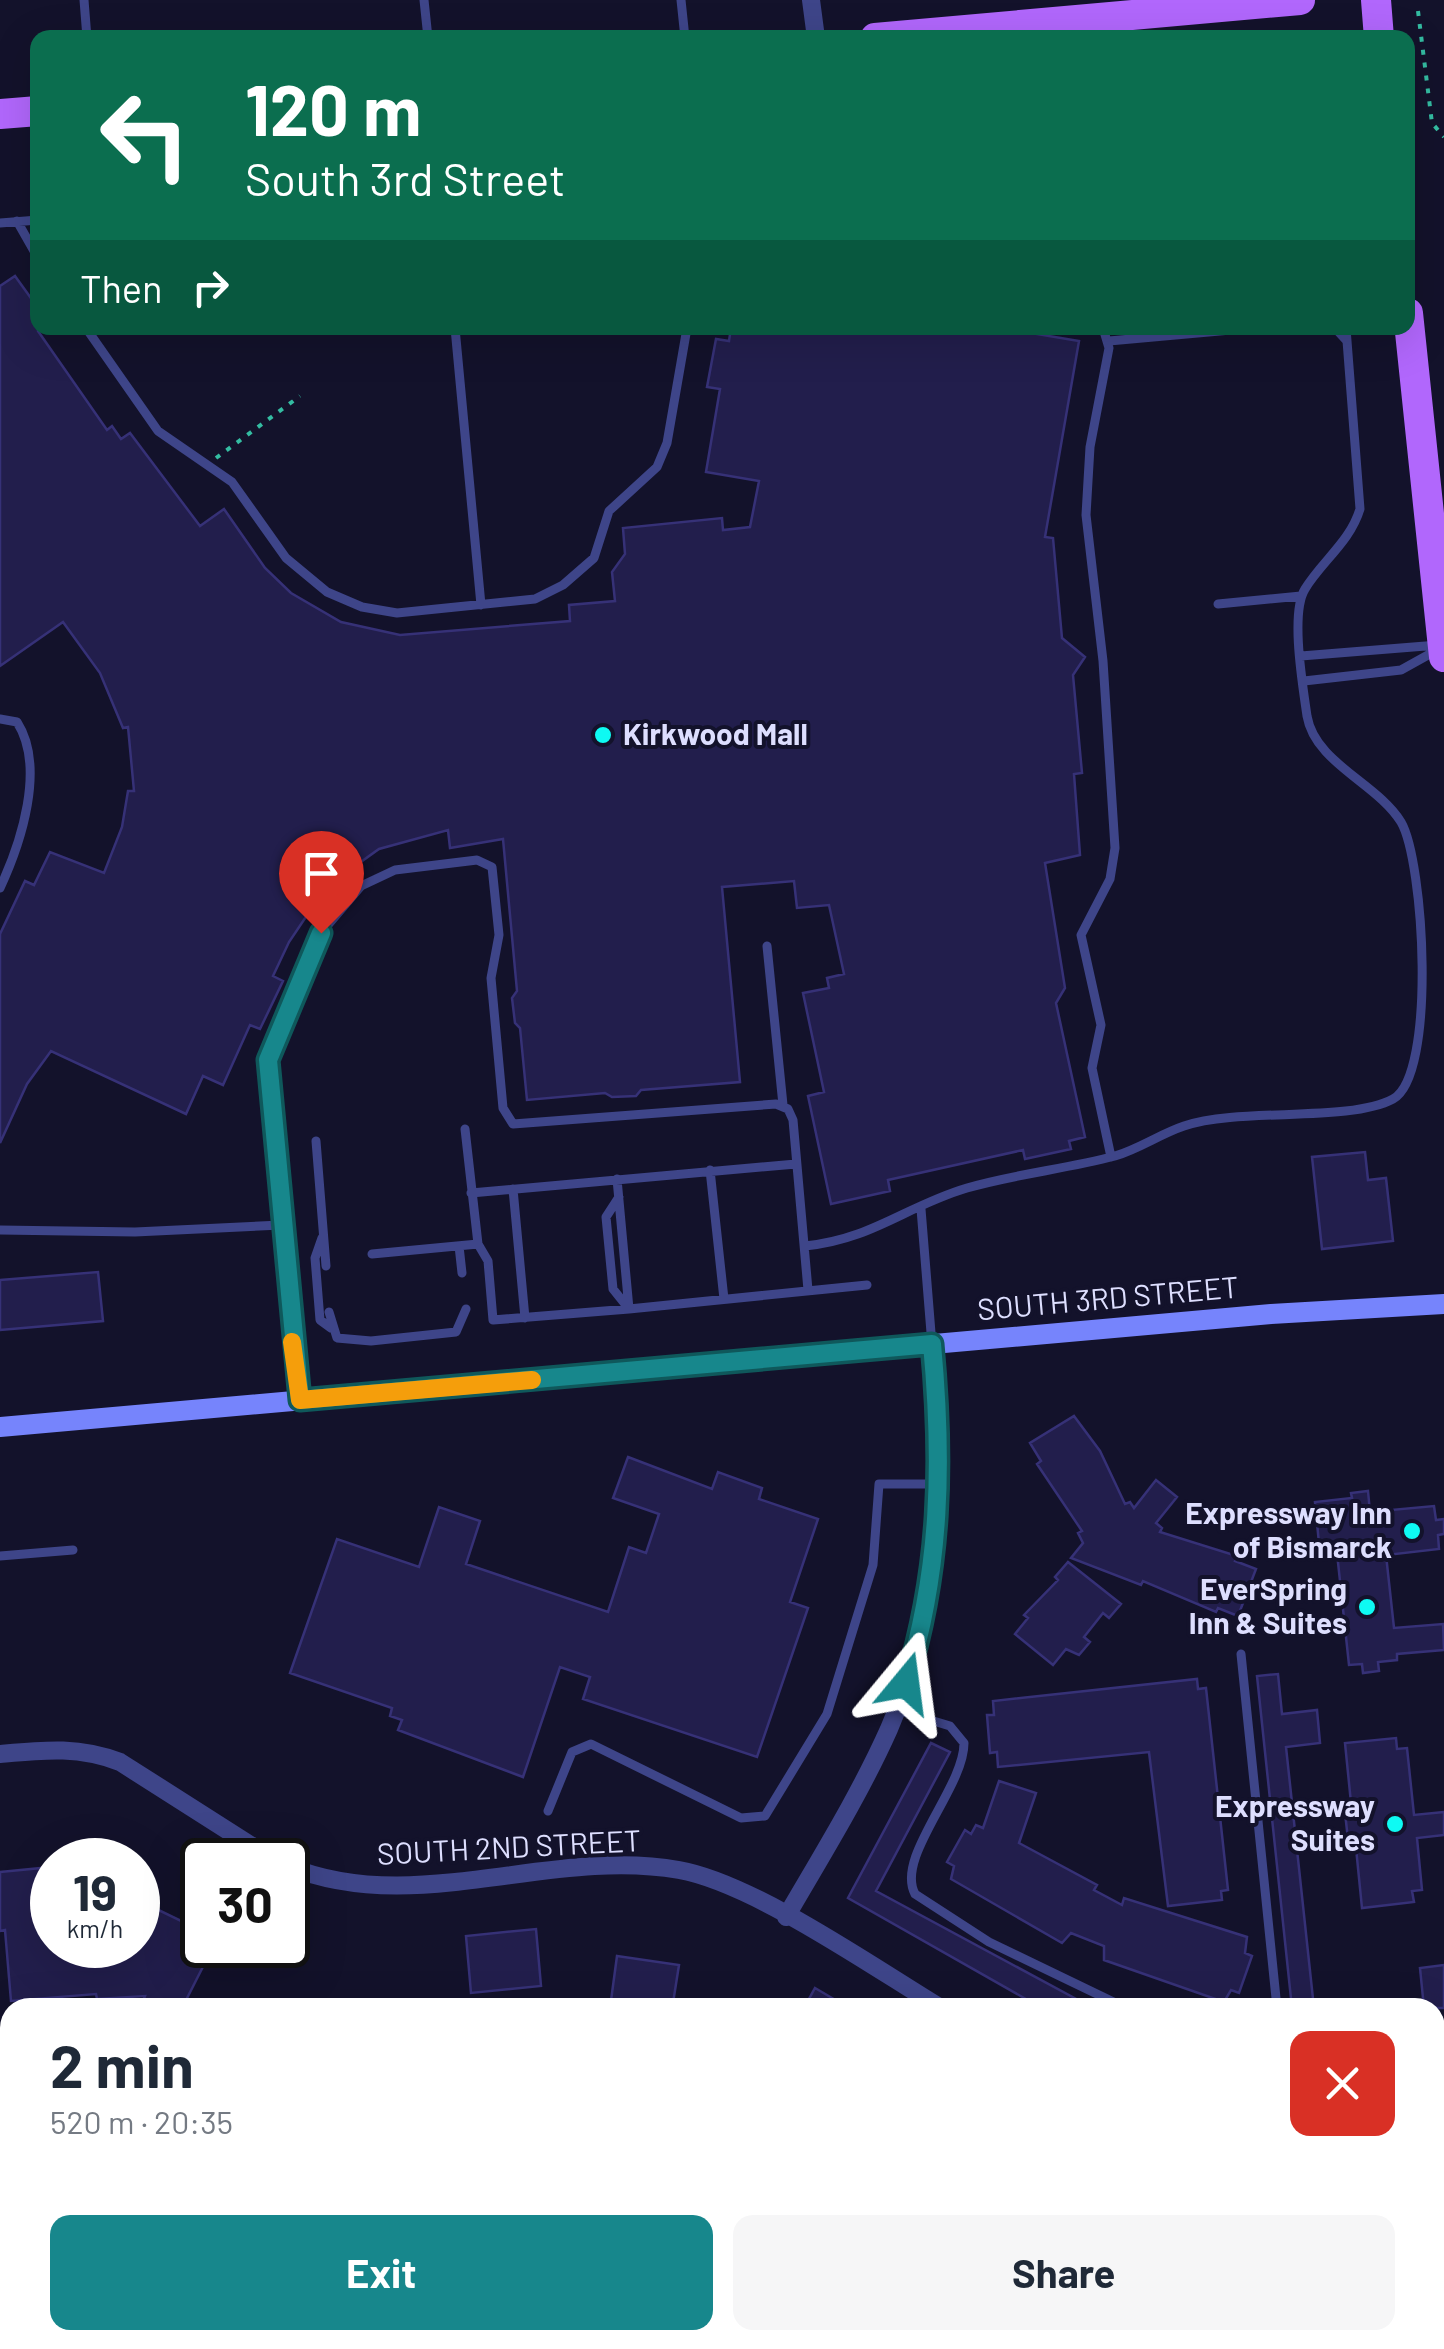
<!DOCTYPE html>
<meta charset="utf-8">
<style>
body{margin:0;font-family:Barlow,sans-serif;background:#f6f6f7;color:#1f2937;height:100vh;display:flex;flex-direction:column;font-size:38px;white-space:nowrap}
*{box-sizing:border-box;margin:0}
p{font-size:32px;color:#747a83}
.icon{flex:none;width:55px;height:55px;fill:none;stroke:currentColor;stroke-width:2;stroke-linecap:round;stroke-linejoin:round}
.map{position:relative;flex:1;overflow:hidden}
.side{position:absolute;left:0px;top:1998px;width:1445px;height:352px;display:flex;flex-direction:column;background:#fff;border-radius:30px 30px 0 0;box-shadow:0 10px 40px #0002}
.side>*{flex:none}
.banner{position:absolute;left:30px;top:30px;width:1385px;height:305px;border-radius:20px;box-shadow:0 10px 40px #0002;background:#0b6e4f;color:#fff;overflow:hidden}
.speed{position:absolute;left:30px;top:1838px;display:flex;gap:20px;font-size:50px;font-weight:700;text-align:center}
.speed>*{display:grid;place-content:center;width:130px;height:130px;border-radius:50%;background:#fff;box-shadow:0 10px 40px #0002;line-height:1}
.speed small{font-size:25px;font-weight:400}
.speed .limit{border:5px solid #111;border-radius:15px;background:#fff;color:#111}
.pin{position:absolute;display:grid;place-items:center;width:85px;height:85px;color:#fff;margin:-102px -42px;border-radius:50% 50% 50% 0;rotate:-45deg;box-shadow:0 0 10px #0007}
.pin .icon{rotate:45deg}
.me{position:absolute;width:110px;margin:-55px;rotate:16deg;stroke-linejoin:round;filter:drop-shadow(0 0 8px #0008)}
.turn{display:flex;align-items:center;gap:35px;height:210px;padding:0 50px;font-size:45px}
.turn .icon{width:130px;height:130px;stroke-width:2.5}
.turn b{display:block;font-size:70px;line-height:85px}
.then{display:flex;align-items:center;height:95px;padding:0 50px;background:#0003;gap:20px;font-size:38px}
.round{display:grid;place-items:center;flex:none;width:105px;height:105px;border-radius:20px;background:#f6f6f7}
.headline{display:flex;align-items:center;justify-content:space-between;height:170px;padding:0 50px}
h1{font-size:60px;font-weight:700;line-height:75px}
.button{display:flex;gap:20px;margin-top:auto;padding:20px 50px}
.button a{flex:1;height:115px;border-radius:20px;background:#17878c;color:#fff;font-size:40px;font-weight:700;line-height:115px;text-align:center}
.button a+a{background:#f6f6f7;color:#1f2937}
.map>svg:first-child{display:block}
</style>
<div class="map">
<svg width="1444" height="2349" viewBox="0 0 1444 2349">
<rect width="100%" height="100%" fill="#13122b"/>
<path fill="#221e4c" stroke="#363177" stroke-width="2.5" d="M15,276L38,308V331L107,430L112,426L121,439L130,433L200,526L224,509L265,568L291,593L341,622L400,635L570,621L569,605L615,601L612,572L625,554L623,528L722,518L723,530L750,527L759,481L706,472L720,389L707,387L716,339L729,341L731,328H1001L1079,341L1045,537L1053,538L1062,638L1085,657L1073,675L1082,773L1074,774L1080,855L1045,863L1065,988L1056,1003L1085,1137L1069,1141L1071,1149L1025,1159L1023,1150L888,1180L890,1191L831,1204L808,1096L824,1092L803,993L829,988L827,978L844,974L829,905L797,908L794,881L722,887L740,1082L641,1090L636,1096L612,1097L605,1093L527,1100L520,1028L515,1023L512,998L517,991L503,839L450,848L448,830L379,849L326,887L289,942L273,976L283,981L260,1029L250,1025L223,1085L203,1076L186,1114L51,1051L27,1084L0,1143V934L25,881L34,885L50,852L104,873L122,827L128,791H134L128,727L123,728L100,673L63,622L0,666V286Z
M1365,1152L1368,1180L1386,1178L1393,1241L1322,1249L1312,1157Z
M98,1272L103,1321L0,1330V1280Z
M1074,1416L1100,1451L1125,1504L1130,1502L1134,1508L1156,1480L1177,1497L1156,1523L1162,1528L1160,1532L1237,1556L1235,1561L1256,1569L1238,1616L1218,1608L1216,1612L1143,1581L1141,1585L1071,1558L1083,1543L1078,1533L1082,1531L1037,1464L1041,1461L1030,1443Z
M628,1457L712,1489L718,1472L762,1488L759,1499L818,1519L790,1602L808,1608L757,1757L583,1699L590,1677L560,1667L523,1777L398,1730L402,1720L390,1716L392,1708L290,1673L337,1539L419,1567L439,1507L480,1521L466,1564L608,1612L629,1547L646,1553L659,1514L613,1498Z
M1368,1491L1370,1512L1434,1506L1436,1520L1444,1519V1534L1438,1535L1439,1549L1386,1555L1394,1628L1443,1624L1444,1650L1397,1654V1660L1378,1662L1379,1671L1363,1673L1362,1664L1349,1665L1337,1553L1320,1554L1315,1502L1352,1498L1351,1493Z
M1068,1562L1121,1604L1109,1618L1103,1613L1084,1637L1090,1642L1079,1655L1066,1649L1053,1665L1015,1634L1028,1618L1024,1615L1058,1580L1055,1577Z
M1278,1674L1282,1714L1317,1710L1320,1743L1286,1747L1314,2008H1292L1257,1676Z
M1197,1679L1198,1689L1206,1688L1228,1890L1221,1891L1222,1900L1168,1906L1149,1752L998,1767L997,1752L990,1753L987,1715H994L993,1701Z
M1396,1738L1397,1749L1407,1748L1414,1815L1444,1812V1835L1417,1838L1422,1890L1412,1891L1414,1902L1362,1908L1356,1848H1349L1345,1813H1352L1345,1743Z
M931,1743L950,1752L876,1891L1093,2008L1040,2007L848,1898Z
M999,1781L1036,1793L1019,1843L1097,1885L1094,1890L1122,1905L1124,1898L1247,1937L1245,1953L1252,1956L1239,1993L1231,1990L1224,2002L1104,1960V1946L1071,1933L1062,1943L951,1879L954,1866L947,1862L965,1830L971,1834L976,1825L983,1828Z
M52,1867V1945H138V1900L202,1931V1945H214L182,2008H140L145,1996L97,1999L96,1994L11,2001L5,1930L0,1931V1872Z
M536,1929L541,1986L471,1993L466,1936Z
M617,1956L679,1965L673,2003L610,2008Z
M1444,1965V2008H1424L1420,1968Z
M815,1988L849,2008H804Z"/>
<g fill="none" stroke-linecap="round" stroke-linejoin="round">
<path stroke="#34bca2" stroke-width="4" stroke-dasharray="5 8" stroke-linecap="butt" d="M1418,11L1432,123L1444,137
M216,458L300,396"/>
<path stroke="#3e4589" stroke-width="9" d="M84,0L87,38
M424,0L428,38
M681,0L685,38
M17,221L38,258
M0,223L38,220
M86,328L158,431L232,482L286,558L327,592L362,607L397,613L535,599L563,585L594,558L609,511L657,467L667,443L687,328
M455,328L481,605
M1103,328L1109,348L1090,447L1086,515L1103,661L1115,848L1110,879L1081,935L1101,1025L1092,1068L1111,1157
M1335,328L1346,340
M1109,341L1253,328
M1218,604L1301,596
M1301,656L1438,645
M1304,681L1401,670L1437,650
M0,719L17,722C46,767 21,843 0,888
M767,946L783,1105
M465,1129L478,1244L488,1261L493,1320L629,1309L617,1179
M316,1141L326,1266
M710,1170L724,1299
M513,1189L525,1318
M471,1193L796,1164
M619,1197L606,1217L613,1289L629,1309L867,1285
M921,1209L932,1345
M0,1230L135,1232L281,1225
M322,1238L315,1258L320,1320L331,1328
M459,1246L462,1273
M805,1246C873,1239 906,1206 967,1188C1015,1174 1066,1169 1115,1156C1139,1149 1160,1134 1184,1126C1239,1107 1348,1123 1393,1099C1437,1075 1424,861 1401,822C1377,783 1315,763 1307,716C1303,687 1290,613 1305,589C1322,561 1350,542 1360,509L1346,328
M372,1254L478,1244
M329,1312L337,1338L371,1341L456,1332L466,1309
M300,1400L268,1072L270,1049L321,933L361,886L395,870L477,860L492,867L499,935L491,978L503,1108L513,1124L776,1104L788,1109L793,1120L808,1290
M0,1556L73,1550
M1241,1654L1277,2008
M897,1710L950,1726L964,1743C964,1788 895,1857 915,1894L989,1942L1126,2008
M548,1811L572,1752L591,1744L741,1818L765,1816L827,1714L873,1565L879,1484H938
M1435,2216H1444
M0,2245L10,2244
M1435,2308L1444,2307
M654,2340L655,2349
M921,2340L922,2349"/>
<path stroke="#3e4589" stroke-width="18" d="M811,0L816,38
M0,1754C44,1750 78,1746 120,1762L274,1860
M288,1866C414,1918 550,1847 679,1870C753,1883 873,1967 941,2008
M786,1917C822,1855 860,1794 889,1729C943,1605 945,1477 932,1345
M1435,2147H1444
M1308,2340L1309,2349"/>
<path stroke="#7684fc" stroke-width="20" d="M0,1427L1271,1314L1444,1304
M0,2282L6,2349"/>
<path stroke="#b167fc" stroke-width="30" d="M1376,0L1379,38
M875,38L1300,0
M0,114L38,111
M1408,313L1444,657"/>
</g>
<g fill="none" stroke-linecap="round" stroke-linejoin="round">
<g stroke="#0f585b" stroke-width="25">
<path id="route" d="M321,933L268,1060L300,1400L932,1344C943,1462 941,1569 906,1683"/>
</g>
<use href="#route" stroke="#17878c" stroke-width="18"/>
<path stroke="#f59e0b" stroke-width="18" d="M292,1342L300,1400L532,1380"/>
</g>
<g fill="#0efaf3" stroke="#13122b" stroke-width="4">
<circle cx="603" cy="735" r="10"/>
<circle cx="1412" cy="1531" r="10"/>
<circle cx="1367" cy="1607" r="10"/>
<circle cx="1395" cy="1824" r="10"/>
</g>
<g text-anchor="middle" stroke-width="8" stroke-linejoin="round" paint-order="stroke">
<g font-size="30" font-weight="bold" fill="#dddefe" stroke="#13122b" text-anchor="end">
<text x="623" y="745" text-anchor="start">Kirkwood Mall</text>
<text x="1392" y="1524">Expressway Inn<tspan x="1392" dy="34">of Bismarck</tspan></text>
<text x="1347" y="1600">EverSpring<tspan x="1347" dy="34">Inn &amp; Suites</tspan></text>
<text x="1375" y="1817">Expressway<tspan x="1375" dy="34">Suites</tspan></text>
</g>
<g font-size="30" fill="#dddefe" stroke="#13122b">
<text transform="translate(1108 1299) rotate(-5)" y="10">SOUTH 3RD STREET</text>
<text transform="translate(509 1848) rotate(-3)" y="10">SOUTH 2ND STREET</text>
</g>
</g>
</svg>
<div class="speed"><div>19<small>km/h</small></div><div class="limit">30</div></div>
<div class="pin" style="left:321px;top:933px;background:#d93025"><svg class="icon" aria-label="arrive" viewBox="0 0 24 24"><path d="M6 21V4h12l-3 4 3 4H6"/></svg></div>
<svg class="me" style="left:906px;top:1683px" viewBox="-20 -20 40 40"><path d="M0-17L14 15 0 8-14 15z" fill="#17878c" stroke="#fff" stroke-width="4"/></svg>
<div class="banner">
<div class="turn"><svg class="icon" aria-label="left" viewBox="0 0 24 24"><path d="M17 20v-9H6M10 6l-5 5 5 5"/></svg><div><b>120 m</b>South 3rd Street</div></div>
<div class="then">Then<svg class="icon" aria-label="right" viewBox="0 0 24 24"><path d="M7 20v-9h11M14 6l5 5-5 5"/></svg></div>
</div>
<section class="side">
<div class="headline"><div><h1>2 min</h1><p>520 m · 20:35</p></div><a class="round" style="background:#d93025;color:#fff"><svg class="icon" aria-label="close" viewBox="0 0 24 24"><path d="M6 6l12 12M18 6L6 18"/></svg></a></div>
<div class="button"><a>Exit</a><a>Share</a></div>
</section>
</div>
